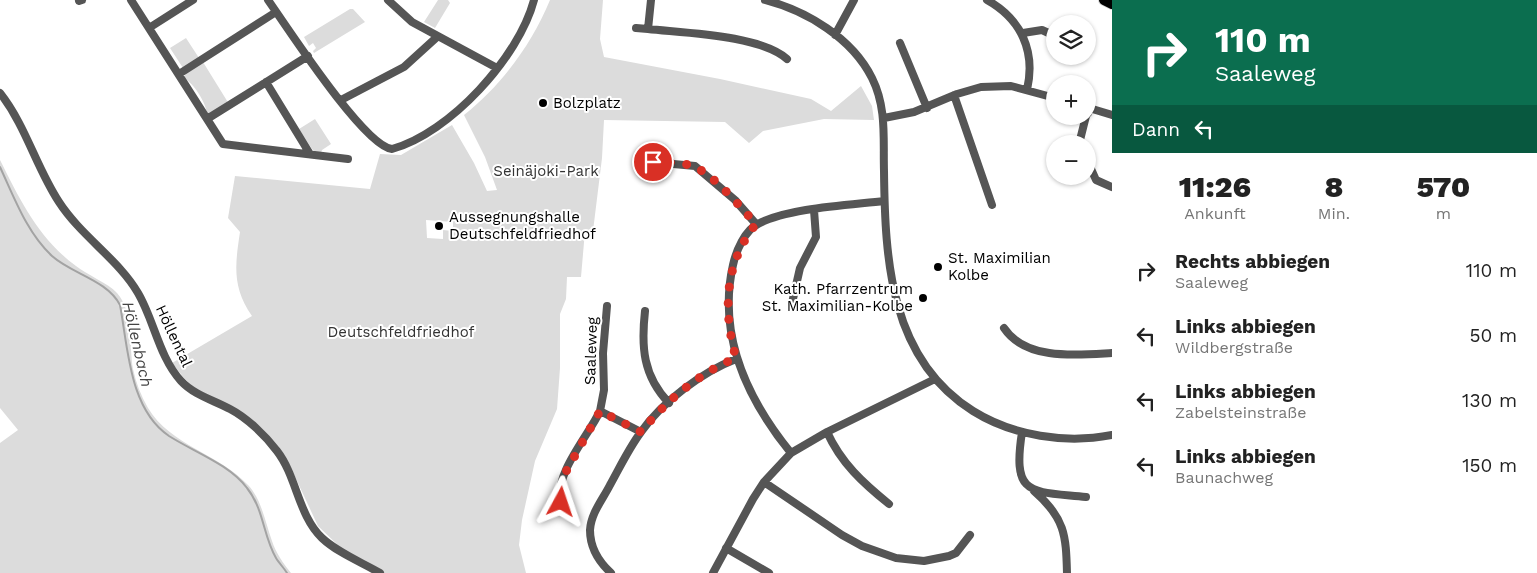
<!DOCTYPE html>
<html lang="de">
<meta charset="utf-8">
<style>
body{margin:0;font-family:"Work Sans",sans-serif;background:#f6f6f6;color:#222;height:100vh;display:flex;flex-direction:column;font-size:19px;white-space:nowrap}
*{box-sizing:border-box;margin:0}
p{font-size:16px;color:#767676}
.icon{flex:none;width:28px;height:28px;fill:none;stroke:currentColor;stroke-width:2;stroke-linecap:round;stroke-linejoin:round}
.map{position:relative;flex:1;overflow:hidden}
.sheet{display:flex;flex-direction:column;background:#fff;width:425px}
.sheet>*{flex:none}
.top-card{background:#0b6e4f;color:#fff;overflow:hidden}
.buttons{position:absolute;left:1046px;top:15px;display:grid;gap:10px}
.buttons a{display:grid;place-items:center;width:50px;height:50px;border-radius:50%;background:#fff;box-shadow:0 1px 4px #0004;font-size:25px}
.pin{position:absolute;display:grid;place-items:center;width:42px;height:42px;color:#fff;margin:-21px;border:2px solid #fff;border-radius:50%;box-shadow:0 1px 5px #0007}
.me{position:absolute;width:55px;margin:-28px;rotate:5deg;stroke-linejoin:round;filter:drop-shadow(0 0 4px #0008)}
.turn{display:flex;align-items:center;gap:18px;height:105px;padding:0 20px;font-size:22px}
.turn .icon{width:65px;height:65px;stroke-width:2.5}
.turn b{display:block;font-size:35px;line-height:42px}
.then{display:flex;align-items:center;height:48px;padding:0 20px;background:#0003;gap:10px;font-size:19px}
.eta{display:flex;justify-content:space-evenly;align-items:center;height:85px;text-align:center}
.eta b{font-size:30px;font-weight:800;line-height:35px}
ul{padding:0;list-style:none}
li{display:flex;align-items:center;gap:15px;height:65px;padding:0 20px}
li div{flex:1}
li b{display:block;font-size:19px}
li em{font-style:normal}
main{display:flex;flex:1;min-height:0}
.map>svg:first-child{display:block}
</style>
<main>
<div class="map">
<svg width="1112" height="573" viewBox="0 0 1112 573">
<rect width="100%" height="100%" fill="#fff"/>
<path fill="#dcdcdc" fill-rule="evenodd" d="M438,0H448L450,3L435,28L424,22Z
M550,0H603L600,39L604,57L720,79L811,99L831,111L861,86L872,106L874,120L824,119L763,131L749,143L725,122L604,120L602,158L593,231H585L581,277H567L566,299L560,314V368L557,409L535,461L522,520L519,545L526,573H384L343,550L318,526L290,466L278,446L197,390L184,378L172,363L252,316C232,287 235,265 240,232L228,218L235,176L370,189L380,154L401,155L452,125L474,163L487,191L497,190L485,157L464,115C501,86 532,44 550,0ZM426,220L453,222V231L443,230V239L427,238Z
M350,9H353L365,22L314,53L313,51L316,48L313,43L309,46L304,37Z
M186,38L199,58L183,68L170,48Z
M203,62L229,104L211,114L207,113C205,101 194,84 184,78L186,73Z
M315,119L331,144L322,150L321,153L314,152L299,129Z
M0,160C20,200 39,239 76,266C87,275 108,283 117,293C134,312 129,345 133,369C136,383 141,396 148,408C170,445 219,454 248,485C262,500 265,522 272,541C276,553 283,563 291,573H0V443L18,430L0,408Z"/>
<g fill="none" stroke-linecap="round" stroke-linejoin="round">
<path stroke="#a3a3a3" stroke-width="2" d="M0,167C14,197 27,233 52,256C72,274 107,280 120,305C128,347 129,409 169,436C194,452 229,464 247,488C264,509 263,536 276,558C279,563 284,568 287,573"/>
<g stroke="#dbdbdb" stroke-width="12">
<path id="major" d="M1104,0L1112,4"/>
</g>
<path stroke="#555" stroke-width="8" d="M131,0L223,144L348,159
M268,0C287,27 364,146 392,149C450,133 519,57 534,0
M388,0L412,22L497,68
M651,0L648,29C684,33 760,35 787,59
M765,0C807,11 852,38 872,78C887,108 883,139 884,171C885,260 890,359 973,411C1013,436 1066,444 1112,435
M987,0C1021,19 1036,51 1027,90
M79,1L82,0
M149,28L193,0
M636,28L648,29
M1023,33L1042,30L1055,36
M835,35L854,0
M900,43L927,108
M179,74L276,12
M266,82L310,154
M0,93C26,126 36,167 59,202C81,236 119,260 138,293C154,320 159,357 181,381C194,395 213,400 230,409C247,418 265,435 277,451C297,477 298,515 322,538C338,553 361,562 380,573
M954,95L992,205
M341,100L404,67L437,37
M1088,113L1089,108L1112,115
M884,118L914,112L957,94L981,87L1011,86L1055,98
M207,119L308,56
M1079,144L1086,116
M641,161L695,166L735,200L756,224
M1088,162L1096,180L1112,187
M792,303L800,268L816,237L814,210
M607,306L603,353L604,390L600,411L641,432
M645,311C641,347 643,376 669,403
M1004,328C1026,361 1078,355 1112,353
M827,432C841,463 863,483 889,504
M1022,432C1012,497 1030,491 1086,497
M791,453C747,399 717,336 733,265C736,251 745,230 758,224C787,208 850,205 884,201
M764,482L842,535L862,546L896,558L924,561L949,556L956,553L970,535
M1034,491C1065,518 1066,535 1067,573
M568,506L561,502C553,475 589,435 600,411
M726,548L769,573
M611,573C599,562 590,547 590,530C591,513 603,499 610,485C620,467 629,448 641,432C662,402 702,372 736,359
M713,573L753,499L764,482L791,453L827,432L935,379"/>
<use href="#major" stroke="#000" stroke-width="10"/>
</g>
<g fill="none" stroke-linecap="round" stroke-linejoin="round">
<path stroke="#d93025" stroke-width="9" stroke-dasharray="0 16.2" d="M561,502L563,477L600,411L641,432C666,401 699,373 736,358C723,311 724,264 756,224C742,209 712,172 692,166C681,162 666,162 653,162"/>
</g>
<g fill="#000" stroke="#fff" stroke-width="2">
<circle cx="543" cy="103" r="5"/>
<circle cx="439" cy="226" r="5"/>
<circle cx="938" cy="267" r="5"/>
<circle cx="923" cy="298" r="5"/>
</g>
<g text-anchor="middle" stroke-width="4" stroke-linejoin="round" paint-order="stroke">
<g font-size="15" fill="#000" stroke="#fff" text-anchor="start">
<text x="553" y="108">Bolzplatz</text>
<text x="449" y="222">Aussegnungshalle<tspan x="449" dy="17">Deutschfeldfriedhof</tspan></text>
<text x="948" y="263">St. Maximilian<tspan x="948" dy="17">Kolbe</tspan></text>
<text x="913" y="294" text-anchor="end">Kath. Pfarrzentrum<tspan x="913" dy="17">St. Maximilian-Kolbe</tspan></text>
</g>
<g font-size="15" fill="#333" stroke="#fff">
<text x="546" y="176">Seinäjoki-Park</text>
<text x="401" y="337">Deutschfeldfriedhof</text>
</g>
<g font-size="15" fill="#000" stroke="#fff">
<text transform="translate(174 336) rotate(65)" y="5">Höllental</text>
<text transform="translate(591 351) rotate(-88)" y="5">Saaleweg</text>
</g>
<g font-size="16" font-style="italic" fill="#444" stroke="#fff">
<text transform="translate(138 344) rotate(77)" y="6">Höllenbach</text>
</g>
</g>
</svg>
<div class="buttons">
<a><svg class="icon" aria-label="layers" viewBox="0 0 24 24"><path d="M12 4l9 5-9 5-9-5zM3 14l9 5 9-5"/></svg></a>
<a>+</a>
<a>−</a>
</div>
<div class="pin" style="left:653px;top:162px;background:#d93025"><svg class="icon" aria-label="arrive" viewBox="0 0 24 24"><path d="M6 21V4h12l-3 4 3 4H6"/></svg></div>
<svg class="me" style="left:561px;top:502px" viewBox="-20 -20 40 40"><path d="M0-17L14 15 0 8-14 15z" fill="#d93025" stroke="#fff" stroke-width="4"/></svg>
</div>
<section class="sheet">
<div class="top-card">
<div class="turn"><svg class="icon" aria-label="right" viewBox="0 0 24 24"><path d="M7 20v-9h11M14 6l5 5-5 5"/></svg><div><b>110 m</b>Saaleweg</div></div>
<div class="then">Dann<svg class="icon" aria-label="left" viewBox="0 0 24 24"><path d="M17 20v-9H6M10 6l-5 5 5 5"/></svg></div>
</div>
<div class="eta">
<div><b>11:26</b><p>Ankunft</p></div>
<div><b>8</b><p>Min.</p></div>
<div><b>570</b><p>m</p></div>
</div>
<ul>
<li><svg class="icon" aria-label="right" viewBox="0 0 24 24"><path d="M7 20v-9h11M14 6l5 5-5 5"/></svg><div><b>Rechts abbiegen</b><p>Saaleweg</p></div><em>110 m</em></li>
<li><svg class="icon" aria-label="left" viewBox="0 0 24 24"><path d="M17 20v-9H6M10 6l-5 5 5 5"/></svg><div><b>Links abbiegen</b><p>Wildbergstraße</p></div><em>50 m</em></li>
<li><svg class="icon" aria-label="left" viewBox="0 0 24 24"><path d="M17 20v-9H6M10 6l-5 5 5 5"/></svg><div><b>Links abbiegen</b><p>Zabelsteinstraße</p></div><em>130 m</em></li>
<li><svg class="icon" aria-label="left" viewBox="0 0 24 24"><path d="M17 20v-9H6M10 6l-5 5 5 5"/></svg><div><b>Links abbiegen</b><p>Baunachweg</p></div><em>150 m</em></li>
</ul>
</section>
</main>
